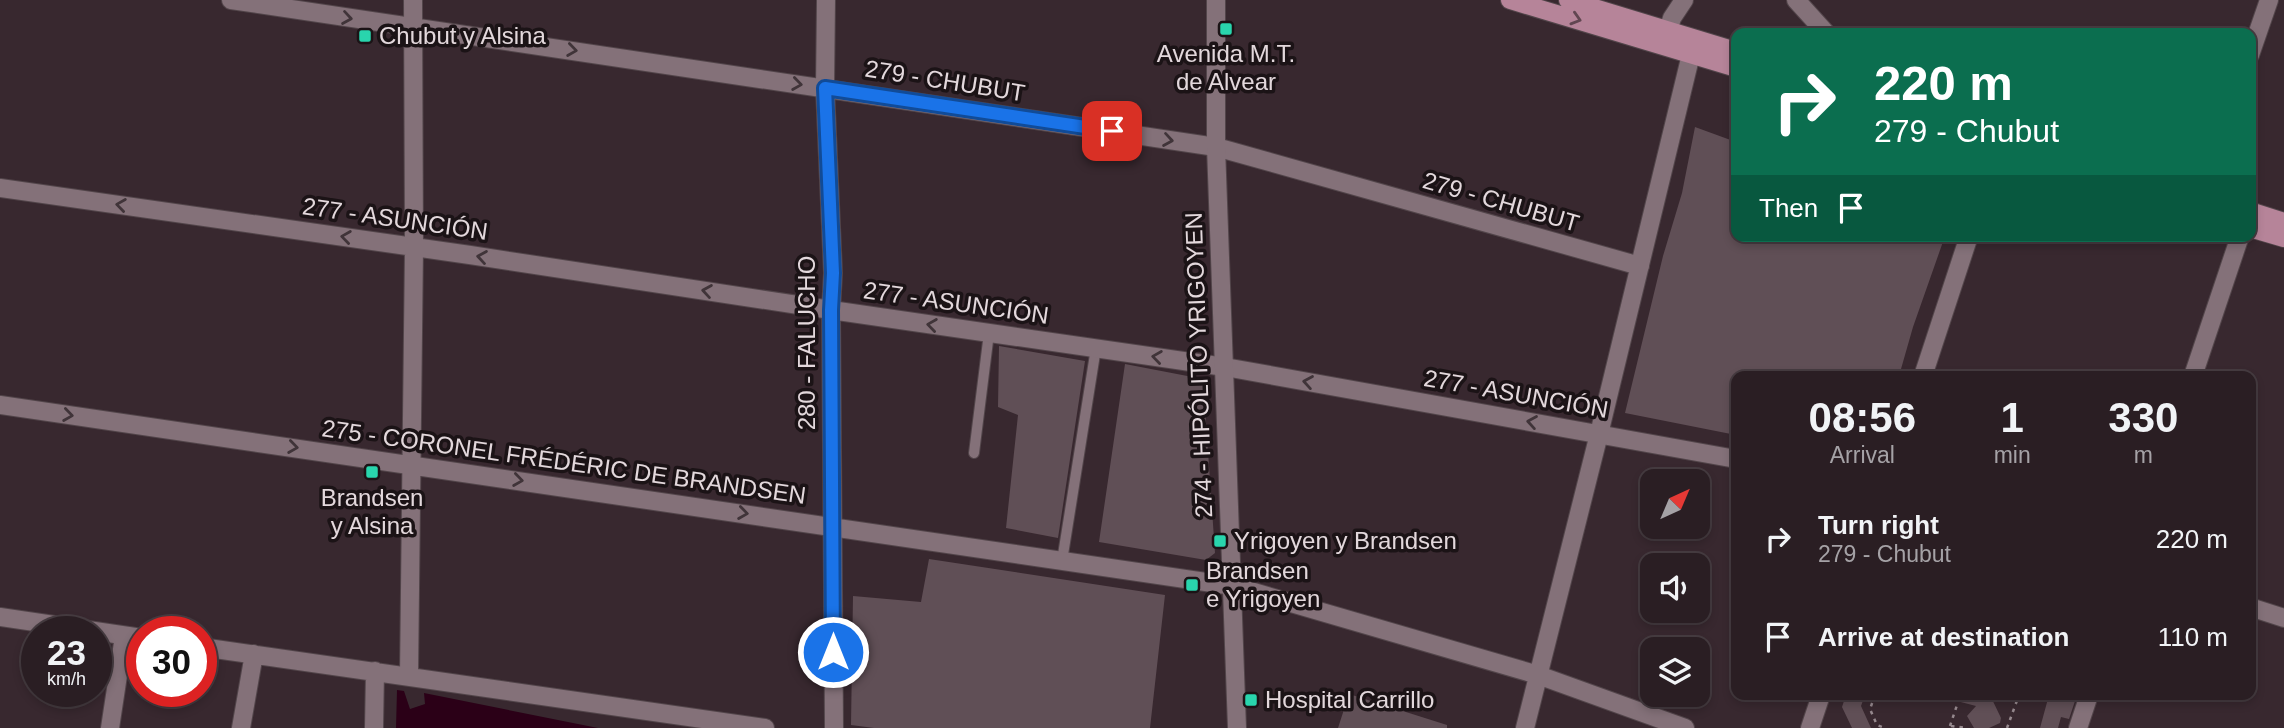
<!DOCTYPE html>
<meta charset="utf-8">
<style>
body{margin:0;font-family:Arial,sans-serif;background:#362b30;color:#f1f3f6;height:100vh;display:flex;flex-direction:column;font-size:26px;white-space:nowrap}
*{box-sizing:border-box;margin:0}
p{font-size:23px;color:#a5a2a6}
.icon{flex:none;width:38px;height:38px;fill:none;stroke:currentColor;stroke-width:2;stroke-linecap:round;stroke-linejoin:round}
.map{position:relative;flex:1;overflow:hidden}
.details{position:absolute;left:1731px;top:371px;width:525px;height:329px;display:flex;flex-direction:column;background:#2a1e23;border-radius:14px;box-shadow:0 4px 10px #0003,0 0 0 2px #463c41}
.details>*{flex:none}
.top-card{position:absolute;left:1731px;top:28px;width:525px;height:214px;border-radius:14px;box-shadow:0 4px 10px #0003,0 0 0 2px #463c41;background:#0b6e4f;color:#fff;overflow:hidden}
.needle{width:46px;rotate:44deg}
.controls{position:absolute;left:1640px;top:469px;display:grid;gap:14px}
.controls a{display:grid;place-items:center;width:70px;height:70px;border-radius:14px;background:#2a1e23;box-shadow:0 4px 10px #0003,0 0 0 2px #463c41;font-size:35px}
.speed{position:absolute;left:21px;top:616px;display:flex;gap:14px;font-size:35px;font-weight:700;text-align:center}
.speed>*{display:grid;place-content:center;width:91px;height:91px;border-radius:50%;background:#2a1e23;box-shadow:0 4px 10px #0003,0 0 0 2px #463c41;line-height:1}
.speed small{font-size:18px;font-weight:400}
.speed .limit{border:10px solid #d22;background:#fff;color:#111}
.pin{position:absolute;display:grid;place-items:center;width:60px;height:60px;color:#fff;margin:-30px;border-radius:14px;box-shadow:0 4px 10px #0006}
.me{position:absolute;width:77px;margin:-38px;rotate:0deg;stroke-linejoin:round;filter:drop-shadow(0 0 5px #0008)}
.turn{display:flex;align-items:center;gap:24px;height:147px;padding:0 28px;font-size:32px}
.turn .icon{width:91px;height:91px;stroke-width:2.5}
.turn b{display:block;font-size:49px;line-height:60px}
.then{display:flex;align-items:center;height:66px;padding:0 28px;background:#0003;gap:14px;font-size:26px}
.eta{display:flex;justify-content:space-evenly;align-items:center;height:119px;text-align:center}
.eta b{font-size:42px;font-weight:600;line-height:49px}
ul{padding:0;list-style:none}
li{display:flex;align-items:center;gap:21px;height:98px;padding:0 28px}
li div{flex:1}
li b{display:block;font-size:26px}
li em{font-style:normal}
.map>svg:first-child{display:block}
</style>
<div class="map">
<svg width="2284" height="728" viewBox="0 0 2284 728">
<rect width="100%" height="100%" fill="#38282f"/>
<path fill="#2b0017" d="M397,690L404,691L410,709L425,704L424,693L598,728H396Z"/>
<path fill="#604f56" d="M1695,127L1736,142V236H1945L1913,327L1899,376H1736V435L1625,413L1663,256L1682,193Z
M999,346L1085,361L1058,538L1006,528L1018,415L998,407Z
M1125,364L1203,379L1215,553L1206,560L1099,542Z
M929,559L1165,595L1150,728H874L851,725L853,596L921,602Z
M1349,694L1447,725V728H1338Z
M1846,695H1865L1861,706L1871,728H1852L1842,707Z
M1954,695H1990L2001,718L2000,723L1989,728H1974L1967,716L1976,706L1953,700Z
M2049,695H2077L2069,719L2061,717L2058,728H2040Z"/>
<g fill="none" stroke-linecap="round" stroke-linejoin="round">
<g stroke="#52454a" stroke-width="12">
<path id="lane" d="M974,453L989,333
M1062,561L1096,348"/>
</g>
<g stroke="#52454a" stroke-width="20">
<path id="street" d="M231,0L1216,147L1640,266
M826,0L825,88L833,273L831,310L834,728
M1796,0L1826,33
M1664,44L1672,18L1684,0
M2250,55L2269,0
M0,188L470,255L831,310L1225,367L1736,459
M1923,376L1969,236
M2193,376L2240,236
M0,405L1233,586L1538,675L1685,728
M2250,607L2284,618
M0,617L142,638
M201,647L765,728
M409,675L414,247L413,0
M110,728L124,636
M241,728L254,654
M374,728L375,671
M1525,728L1599,434L1694,42
M1810,728L1821,695
M2078,728L2089,695"/>
</g>
<g stroke="#52454a" stroke-width="20">
<path id="secondary" d="M1216,0V147L1237,728"/>
</g>
<g stroke="#52454a" stroke-width="20">
<path id="primary" d="M1510,0L1736,68
M1568,0L1736,51
M2250,211L2284,222
M2250,228L2284,238"/>
</g>
<path stroke="#96898e" stroke-width="2.5" stroke-dasharray="3.5 5" stroke-linecap="butt" d="M1875,695L1870,709L1877,725L1885,728
M1950,726L1958,702
M1951,726L1967,728
M2007,728L2019,695"/>
<use href="#lane" stroke="#847179" stroke-width="10"/>
<use href="#street" stroke="#847179" stroke-width="18"/>
<use href="#secondary" stroke="#847179" stroke-width="18"/>
<use href="#primary" stroke="#b68499" stroke-width="18"/>
</g>
<defs><path id="oneway-chevron" d="M-2-3.5L2.5 0L-2 3.5" fill="none" stroke-width="1.6" stroke-linecap="round" stroke-linejoin="round" transform="scale(1.75)"/></defs>
<g stroke="#403439">
<use href="#oneway-chevron" transform="translate(347 18) rotate(9)"/>
<use href="#oneway-chevron" transform="translate(572 50) rotate(8)"/>
<use href="#oneway-chevron" transform="translate(797 84) rotate(8)"/>
<use href="#oneway-chevron" transform="translate(1168 140) rotate(9)"/>
<use href="#oneway-chevron" transform="translate(121 205) rotate(-172)"/>
<use href="#oneway-chevron" transform="translate(346 237) rotate(-172)"/>
<use href="#oneway-chevron" transform="translate(482 257) rotate(-171)"/>
<use href="#oneway-chevron" transform="translate(707 291) rotate(-171)"/>
<use href="#oneway-chevron" transform="translate(932 325) rotate(-172)"/>
<use href="#oneway-chevron" transform="translate(1157 357) rotate(-172)"/>
<use href="#oneway-chevron" transform="translate(1308 382) rotate(-170)"/>
<use href="#oneway-chevron" transform="translate(68 415) rotate(8)"/>
<use href="#oneway-chevron" transform="translate(1532 422) rotate(-170)"/>
<use href="#oneway-chevron" transform="translate(293 447) rotate(8)"/>
<use href="#oneway-chevron" transform="translate(518 480) rotate(8)"/>
<use href="#oneway-chevron" transform="translate(743 513) rotate(8)"/>
</g>
<use stroke="#614651" href="#oneway-chevron" transform="translate(1576 19) rotate(17)"/>
<g fill="none" stroke-linecap="round" stroke-linejoin="round">
<g stroke="#114b97" stroke-width="18">
<path id="route" d="M833,652L831,310L833,273L825,88L1112,131"/>
</g>
<use href="#route" stroke="#1a73e8" stroke-width="12"/>
</g>
<g fill="#29d5ad" stroke="#1b1316" stroke-width="2.5">
<rect x="1219" y="22" width="14" height="14" rx="3.5"/>
<rect x="358" y="29" width="14" height="14" rx="3.5"/>
<rect x="365" y="465" width="14" height="14" rx="3.5"/>
<rect x="1213" y="534" width="14" height="14" rx="3.5"/>
<rect x="1185" y="578" width="14" height="14" rx="3.5"/>
<rect x="1244" y="693" width="14" height="14" rx="3.5"/>
</g>
<g text-anchor="middle" stroke-width="7" stroke-linejoin="round" paint-order="stroke">
<g font-size="24" fill="#e3d8dc" stroke="#1b1316" text-anchor="start">
<text x="379" y="44">Chubut y Alsina</text>
<text x="1226" y="62" text-anchor="middle">Avenida M.T.<tspan x="1226" dy="28">de Alvear</tspan></text>
<text x="372" y="506" text-anchor="middle">Brandsen<tspan x="372" dy="28">y Alsina</tspan></text>
<text x="1234" y="549">Yrigoyen y Brandsen</text>
<text x="1206" y="579">Brandsen<tspan x="1206" dy="28">e Yrigoyen</tspan></text>
<text x="1265" y="708">Hospital Carrillo</text>
</g>
<g font-size="24" fill="#e3d8dc" stroke="#1b1316">
<text transform="translate(945 81) rotate(9)" y="8">279 - CHUBUT</text>
<text transform="translate(1501 202) rotate(16)" y="8">279 - CHUBUT</text>
<text transform="translate(395 219) rotate(8)" y="8">277 - ASUNCIÓN</text>
<text transform="translate(956 303) rotate(8)" y="8">277 - ASUNCIÓN</text>
<text transform="translate(807 343) rotate(-90)" y="8">280 - FALUCHO</text>
<text transform="translate(1199 365) rotate(-92)" y="8">274 - HIPÓLITO YRIGOYEN</text>
<text transform="translate(1516 394) rotate(10)" y="8">277 - ASUNCIÓN</text>
<text transform="translate(564 462) rotate(8)" y="8">275 - CORONEL FRÉDÉRIC DE BRANDSEN</text>
</g>
</g>
</svg>
<div class="controls">
<a><svg class="needle" viewBox="-14 -14 28 28"><path d="M0-13l5 13h-10z" fill="#e53935"/><path d="M0 13l5-13h-10z" fill="#a5a2a6"/></svg></a>
<a><svg class="icon" aria-label="sound" viewBox="0 0 24 24"><path d="M4 9h4l5-4v14l-5-4H4zM17 9q2 3 0 6"/></svg></a>
<a><svg class="icon" aria-label="layers" viewBox="0 0 24 24"><path d="M12 4l9 5-9 5-9-5zM3 14l9 5 9-5"/></svg></a>
</div>
<div class="speed"><div>23<small>km/h</small></div><div class="limit">30</div></div>
<div class="pin" style="left:1112px;top:131px;background:#d93025"><svg class="icon" aria-label="arrive" viewBox="0 0 24 24"><path d="M6 21V4h12l-3 4 3 4H6"/></svg></div>
<svg class="me" style="left:833px;top:652px" viewBox="-20 -20 40 40"><circle r="17" fill="#1a73e8" stroke="#fff" stroke-width="3"/><path d="M0-11L8 9 0 5-8 9z" fill="#fff"/></svg>
<div class="top-card">
<div class="turn"><svg class="icon" aria-label="right" viewBox="0 0 24 24"><path d="M7 20v-9h11M14 6l5 5-5 5"/></svg><div><b>220 m</b>279 - Chubut</div></div>
<div class="then">Then<svg class="icon" aria-label="arrive" viewBox="0 0 24 24"><path d="M6 21V4h12l-3 4 3 4H6"/></svg></div>
</div>
<section class="details">
<div class="eta">
<div><b>08:56</b><p>Arrival</p></div>
<div><b>1</b><p>min</p></div>
<div><b>330</b><p>m</p></div>
</div>
<ul>
<li><svg class="icon" aria-label="right" viewBox="0 0 24 24"><path d="M7 20v-9h11M14 6l5 5-5 5"/></svg><div><b>Turn right</b><p>279 - Chubut</p></div><em>220 m</em></li>
<li><svg class="icon" aria-label="arrive" viewBox="0 0 24 24"><path d="M6 21V4h12l-3 4 3 4H6"/></svg><div><b>Arrive at destination</b></div><em>110 m</em></li>
</ul>
</section>
</div>
